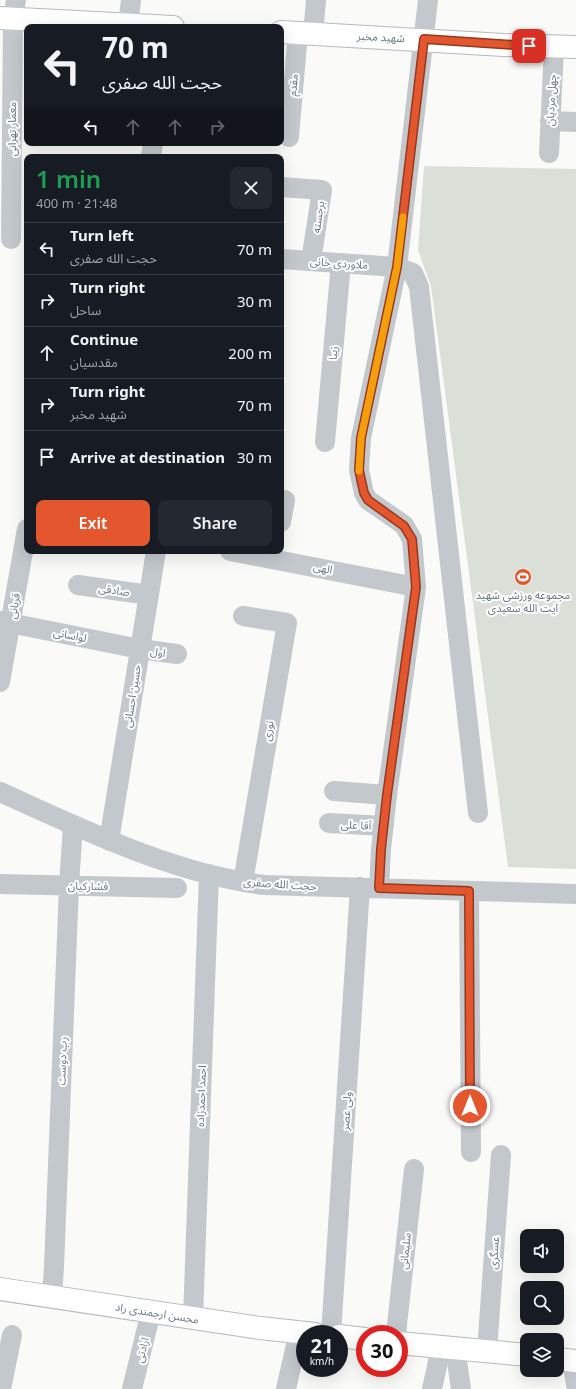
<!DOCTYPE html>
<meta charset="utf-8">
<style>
body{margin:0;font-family:"Noto Sans","Noto Sans Arabic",sans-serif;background:#242831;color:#f1f3f6;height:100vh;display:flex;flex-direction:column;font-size:15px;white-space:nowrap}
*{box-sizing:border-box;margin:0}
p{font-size:13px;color:#9ea1a6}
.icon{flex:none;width:22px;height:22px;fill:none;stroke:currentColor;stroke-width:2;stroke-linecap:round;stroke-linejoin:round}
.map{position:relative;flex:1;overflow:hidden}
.sheet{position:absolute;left:24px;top:154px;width:260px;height:400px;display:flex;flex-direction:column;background:#171b24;border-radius:8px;box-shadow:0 4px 16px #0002}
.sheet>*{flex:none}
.top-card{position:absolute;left:24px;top:24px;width:260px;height:122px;border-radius:8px;box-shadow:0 4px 16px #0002;background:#171b24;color:#f1f3f6;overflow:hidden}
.controls{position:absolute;left:520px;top:1229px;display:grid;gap:8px}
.controls a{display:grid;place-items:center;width:44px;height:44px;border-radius:8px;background:#171b24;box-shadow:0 4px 16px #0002;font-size:20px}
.speed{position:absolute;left:296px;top:1325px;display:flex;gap:8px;font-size:20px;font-weight:700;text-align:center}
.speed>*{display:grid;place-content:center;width:52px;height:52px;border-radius:50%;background:#171b24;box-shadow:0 4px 16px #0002;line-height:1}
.speed small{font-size:10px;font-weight:400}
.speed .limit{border:6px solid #d22;background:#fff;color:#111}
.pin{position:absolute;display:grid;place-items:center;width:34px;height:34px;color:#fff;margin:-17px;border-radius:8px;box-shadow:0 2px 6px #0006}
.me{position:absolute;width:44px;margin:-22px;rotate:0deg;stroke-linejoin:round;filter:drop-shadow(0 0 3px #0008)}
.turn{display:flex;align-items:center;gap:14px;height:84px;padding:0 12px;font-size:18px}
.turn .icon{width:52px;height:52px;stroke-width:2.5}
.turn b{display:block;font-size:28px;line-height:34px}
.lanes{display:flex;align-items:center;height:38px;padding:0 12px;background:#0003;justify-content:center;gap:20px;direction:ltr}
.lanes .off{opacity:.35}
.round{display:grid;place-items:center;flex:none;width:42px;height:42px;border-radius:8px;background:#242831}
.head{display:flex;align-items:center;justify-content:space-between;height:68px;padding:0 12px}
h1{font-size:24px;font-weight:600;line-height:30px;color:#1e9e55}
.button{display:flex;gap:8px;margin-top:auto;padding:8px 12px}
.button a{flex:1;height:46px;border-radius:8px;background:#e4572e;color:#fff;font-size:16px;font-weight:600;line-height:46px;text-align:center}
.button a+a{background:#242831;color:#f1f3f6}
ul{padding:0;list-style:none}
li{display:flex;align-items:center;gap:12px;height:52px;padding:0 12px;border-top:1px solid #363941}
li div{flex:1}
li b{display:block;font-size:15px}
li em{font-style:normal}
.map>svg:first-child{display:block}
</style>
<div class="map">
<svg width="576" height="1389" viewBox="0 0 576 1389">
<rect width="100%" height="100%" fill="#fafaf8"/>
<path fill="#dadfd7" d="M424,166L576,169V869L508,867L431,286L418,250Z"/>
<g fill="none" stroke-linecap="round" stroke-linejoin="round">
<g stroke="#b3babf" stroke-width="24">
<path id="secondary" d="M0,18L173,27
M281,32L504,45L576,47
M0,1289L260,1328L315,1334
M339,1336L365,1339
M399,1343L527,1355
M557,1359L576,1361"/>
</g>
<path stroke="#c3c8cc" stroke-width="20" d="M128,25L131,0
M313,34L316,0
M550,121L576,122
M289,137L298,33
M549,153L554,47
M151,157L153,143
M281,187L322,190L311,261
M11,239L13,19L16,0
M281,259L397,267L413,273L419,287L478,813
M325,442L341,263
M281,522L285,500
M230,551L416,587
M78,585L149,595
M0,621L140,649L177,654
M0,682L27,529
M334,791L387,795
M0,792C85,830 171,873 264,885L576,894
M329,823L384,826
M109,841L156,551
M243,882L287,623L243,616
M0,884L177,888
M379,888L381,849L387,795L416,587L412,539L404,525L368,500L364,493L359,470L361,438L397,267L428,0
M469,891L471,1152
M52,1297L54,1267L69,885L73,825
M193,1318L209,874
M331,1334L360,887
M396,1334L414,1169
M455,1348L461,1389
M487,1351L501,1155
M572,1360L576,1385
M1,1389L12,1335
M132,1389L151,1312
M286,1389L299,1332
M432,1389L441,1347"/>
<use href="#secondary" stroke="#fff" stroke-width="22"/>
</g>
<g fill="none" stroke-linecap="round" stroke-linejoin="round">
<g stroke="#94391e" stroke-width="10">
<path id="route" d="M470,1106L469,891L379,888L381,849L387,795L416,587L412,539L404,526L368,500L364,493L359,470L361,438L397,267L424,39L529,46"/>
</g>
<use href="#route" stroke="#e4572e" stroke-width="7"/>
<path stroke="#f59e0b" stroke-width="7" d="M359,471L361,438L397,267L403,217"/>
</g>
<defs>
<g id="stadium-disc" transform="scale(0.9)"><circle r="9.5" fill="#e4572e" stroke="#fff"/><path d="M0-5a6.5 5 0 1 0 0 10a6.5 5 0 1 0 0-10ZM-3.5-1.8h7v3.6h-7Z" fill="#fff"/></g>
</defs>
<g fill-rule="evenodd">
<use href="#stadium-disc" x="523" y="577"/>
</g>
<g text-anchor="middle" stroke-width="4" stroke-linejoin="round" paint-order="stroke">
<g font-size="11" fill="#657683" stroke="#fff">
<text transform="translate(381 37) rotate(3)" y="4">شهید مخبر</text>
<text transform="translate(293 85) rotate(-85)" y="4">مقدم</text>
<text transform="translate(551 100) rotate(-87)" y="4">چهل مردیان</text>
<text transform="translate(12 129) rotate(-90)" y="4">معمار تهرانی</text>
<text transform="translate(318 217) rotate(-82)" y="4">برجسته</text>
<text transform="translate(339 263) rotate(4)" y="4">ملاوردی خانی</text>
<text transform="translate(333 353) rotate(-85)" y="4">زیبا</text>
<text transform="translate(323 568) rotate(11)" y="4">الهی</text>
<text transform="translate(114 590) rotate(8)" y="4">صادقی</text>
<text transform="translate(14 606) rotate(-80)" y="4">قربانی</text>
<text transform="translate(70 635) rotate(11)" y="4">لواسانی</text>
<text transform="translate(158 652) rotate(9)" y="4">اول</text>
<text transform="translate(132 696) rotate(-81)" y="4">حسین احسانی</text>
<text transform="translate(268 731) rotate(-80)" y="4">نوری</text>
<text transform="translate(356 825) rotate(3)" y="4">آقا علی</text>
<text transform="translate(280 884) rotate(4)" y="4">حجت الله صفری</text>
<text transform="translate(88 886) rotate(1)" y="4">فشارکیان</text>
<text transform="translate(62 1061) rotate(-88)" y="4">رب دوست</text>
<text transform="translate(201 1096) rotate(-88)" y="4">احمد احمدزاده</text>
<text transform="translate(346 1111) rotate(-86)" y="4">ولی عصر</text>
<text transform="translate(405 1251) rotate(-84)" y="4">سلیمانی</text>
<text transform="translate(494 1253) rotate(-86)" y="4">عسگری</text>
<text transform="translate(157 1313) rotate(9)" y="4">محسن ارجمندی راد</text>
<text transform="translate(142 1350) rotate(-76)" y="4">ارادتی</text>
</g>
<g font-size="11" fill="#657683" stroke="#fff">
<text x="523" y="599">مجموعه ورزشی شهید<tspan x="523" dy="13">آیت‌ الله سعیدی</tspan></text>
</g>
</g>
</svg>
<div class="controls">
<a><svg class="icon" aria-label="sound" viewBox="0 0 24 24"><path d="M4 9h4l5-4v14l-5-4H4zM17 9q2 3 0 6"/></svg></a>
<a><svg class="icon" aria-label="search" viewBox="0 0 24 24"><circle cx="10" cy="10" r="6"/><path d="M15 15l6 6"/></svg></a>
<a><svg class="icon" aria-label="layers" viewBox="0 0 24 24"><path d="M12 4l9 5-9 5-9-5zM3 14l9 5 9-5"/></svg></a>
</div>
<div class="speed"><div>21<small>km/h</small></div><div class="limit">30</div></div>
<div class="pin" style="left:529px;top:46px;background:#d93025"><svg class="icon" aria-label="arrive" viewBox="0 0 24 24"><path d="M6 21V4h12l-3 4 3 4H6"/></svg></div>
<svg class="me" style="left:470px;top:1106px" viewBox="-20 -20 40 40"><circle r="17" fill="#e4572e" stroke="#fff" stroke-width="3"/><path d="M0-11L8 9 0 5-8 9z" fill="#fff"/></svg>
<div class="top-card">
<div class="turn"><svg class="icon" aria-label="left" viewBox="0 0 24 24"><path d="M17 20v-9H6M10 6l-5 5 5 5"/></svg><div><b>70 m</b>حجت الله صفری</div></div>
<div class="lanes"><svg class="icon" aria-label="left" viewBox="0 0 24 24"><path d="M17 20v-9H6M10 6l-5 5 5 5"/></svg><svg class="icon off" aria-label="ahead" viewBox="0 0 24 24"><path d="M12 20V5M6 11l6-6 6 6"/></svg><svg class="icon off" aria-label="ahead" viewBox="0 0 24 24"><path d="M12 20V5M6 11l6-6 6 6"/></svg><svg class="icon off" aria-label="right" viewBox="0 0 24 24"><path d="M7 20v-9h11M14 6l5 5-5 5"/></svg></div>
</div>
<section class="sheet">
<div class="head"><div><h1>1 min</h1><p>400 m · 21:48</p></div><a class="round"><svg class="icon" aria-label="close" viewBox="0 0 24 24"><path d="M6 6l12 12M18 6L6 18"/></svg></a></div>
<ul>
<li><svg class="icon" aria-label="left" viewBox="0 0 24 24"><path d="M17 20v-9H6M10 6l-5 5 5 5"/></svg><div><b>Turn left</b><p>حجت الله صفری</p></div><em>70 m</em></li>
<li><svg class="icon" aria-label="right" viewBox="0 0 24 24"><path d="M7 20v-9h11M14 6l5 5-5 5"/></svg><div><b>Turn right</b><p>ساحل</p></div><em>30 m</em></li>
<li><svg class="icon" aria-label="ahead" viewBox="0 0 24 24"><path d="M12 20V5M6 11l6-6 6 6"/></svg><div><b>Continue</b><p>مقدسیان</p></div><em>200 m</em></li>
<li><svg class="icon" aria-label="right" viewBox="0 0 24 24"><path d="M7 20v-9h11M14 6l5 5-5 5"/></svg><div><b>Turn right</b><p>شهید مخبر</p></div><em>70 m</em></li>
<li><svg class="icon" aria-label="arrive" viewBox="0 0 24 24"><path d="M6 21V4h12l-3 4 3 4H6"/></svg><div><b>Arrive at destination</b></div><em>30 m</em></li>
</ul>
<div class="button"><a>Exit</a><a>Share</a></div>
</section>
</div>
